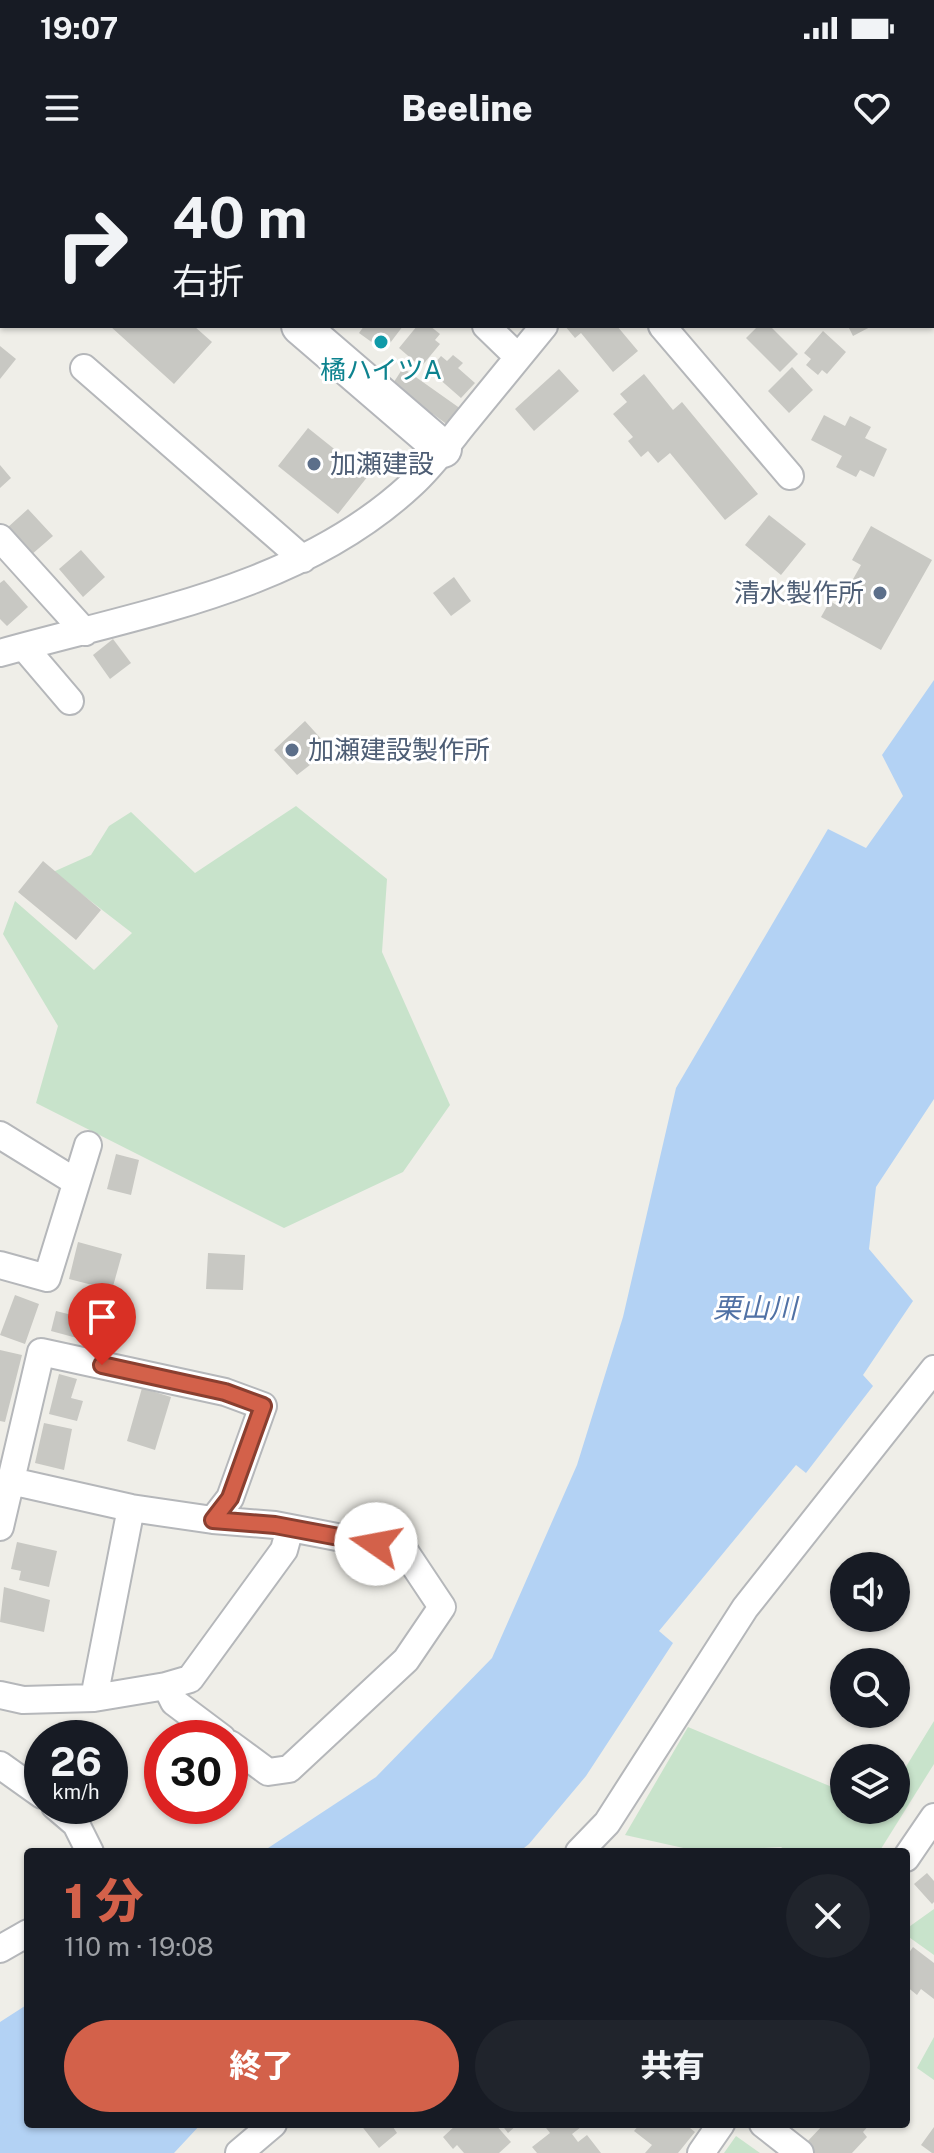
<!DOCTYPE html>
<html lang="ja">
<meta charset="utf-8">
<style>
body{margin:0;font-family:"Public Sans","Noto Sans JP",sans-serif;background:#20242c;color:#f1f3f6;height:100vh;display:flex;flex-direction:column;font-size:30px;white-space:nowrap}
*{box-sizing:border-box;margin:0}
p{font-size:26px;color:#9ea1a6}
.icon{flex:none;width:44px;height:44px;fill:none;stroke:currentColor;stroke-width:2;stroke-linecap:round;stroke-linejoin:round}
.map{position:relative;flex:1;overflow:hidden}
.sheet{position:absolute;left:24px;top:1688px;width:886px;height:280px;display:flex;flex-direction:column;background:#171b24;border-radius:8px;box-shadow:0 2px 6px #0004}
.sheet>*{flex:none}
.hud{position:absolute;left:0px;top:0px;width:934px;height:168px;box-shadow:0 2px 6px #0004;background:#171b24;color:#f1f3f6;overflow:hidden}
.tools{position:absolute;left:830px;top:1392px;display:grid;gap:16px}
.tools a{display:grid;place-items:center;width:80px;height:80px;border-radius:50%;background:#171b24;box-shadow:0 2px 6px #0004;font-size:40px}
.speed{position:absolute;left:24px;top:1560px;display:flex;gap:16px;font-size:40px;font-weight:700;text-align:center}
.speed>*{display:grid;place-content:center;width:104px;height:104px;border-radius:50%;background:#171b24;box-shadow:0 2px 6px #0004;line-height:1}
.speed small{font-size:20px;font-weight:400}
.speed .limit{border:12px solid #d22;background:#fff;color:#111}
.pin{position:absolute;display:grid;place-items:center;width:68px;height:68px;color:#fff;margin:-82px -34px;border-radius:50% 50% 50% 0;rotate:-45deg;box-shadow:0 0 8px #0007}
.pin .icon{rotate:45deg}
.me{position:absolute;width:88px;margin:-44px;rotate:282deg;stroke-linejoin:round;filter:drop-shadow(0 0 6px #0008)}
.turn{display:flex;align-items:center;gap:28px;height:168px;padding:0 40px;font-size:36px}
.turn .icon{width:104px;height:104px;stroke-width:2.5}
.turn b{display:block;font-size:56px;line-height:68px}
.round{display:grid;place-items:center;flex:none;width:84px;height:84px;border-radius:42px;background:#20242c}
.headline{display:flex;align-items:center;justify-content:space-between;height:136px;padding:0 40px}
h1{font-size:48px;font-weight:800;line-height:60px;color:#d3614a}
.primary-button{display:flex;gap:16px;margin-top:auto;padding:16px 40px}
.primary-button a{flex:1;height:92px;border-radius:48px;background:#d3614a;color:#fff;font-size:32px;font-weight:800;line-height:92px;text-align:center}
.primary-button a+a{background:#20242c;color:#f1f3f6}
.status{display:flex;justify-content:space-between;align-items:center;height:56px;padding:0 40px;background:#171b24;direction:ltr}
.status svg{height:22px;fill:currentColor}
header{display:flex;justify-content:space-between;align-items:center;height:104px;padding:0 40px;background:#171b24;font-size:36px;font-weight:800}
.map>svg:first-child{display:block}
</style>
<div class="status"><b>19:07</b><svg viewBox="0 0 49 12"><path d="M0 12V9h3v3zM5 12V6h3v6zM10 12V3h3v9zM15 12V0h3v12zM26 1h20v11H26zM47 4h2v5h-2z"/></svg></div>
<header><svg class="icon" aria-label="menu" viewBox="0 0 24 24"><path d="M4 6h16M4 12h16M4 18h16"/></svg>Beeline<svg class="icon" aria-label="heart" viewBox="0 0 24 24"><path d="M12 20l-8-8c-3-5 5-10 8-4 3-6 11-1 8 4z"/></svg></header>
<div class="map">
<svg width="934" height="1993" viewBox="0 0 934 1993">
<rect width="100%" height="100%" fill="#efeee8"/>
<path fill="#c8e3cb" d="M296,646L387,719L382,792L450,945L403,1012L284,1068L36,943L58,866L3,774L15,741L94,810L132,773L53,712L91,695L109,666L131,652L195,713Z
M934,1561V1604L879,1692H789L781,1687L697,1691L625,1675L688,1567L844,1632V1650H896V1623Z
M934,1749V1795L906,1775V1769Z
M934,1877V1920L917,1908Z
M736,1976L760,1993H724Z"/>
<path fill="#b3d2f4" d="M934,520V939L876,1027L869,1089L913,1141L863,1215L873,1226L806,1313L796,1305L659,1471L673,1483L586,1616L529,1684L519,1692H262L376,1617L492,1498L577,1305L623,1157L676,928L828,669L866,688L903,636L882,595Z
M28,1844V1964H201L174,1993H0V1862Z"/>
<path fill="#c8c8c3" d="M110,166H194L212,182L174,224Z
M364,166H403L384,191L359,173Z
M417,166H430L440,174L435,180L440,184L421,207L399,188Z
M565,166H617L638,191L613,212L581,173L575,178Z
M758,166H770L798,194L780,212L746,178Z
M848,166H872L853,176Z
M823,171L846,192L827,214L822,210L818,215L806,205L811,199L804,193Z
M0,186L16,199L0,219Z
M453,195L463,203L458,208L475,223L461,238L429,210L441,196L447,201Z
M792,207L813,230L789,253L768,231Z
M403,208L461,249L449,266L433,254L431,261L388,231Z
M559,209L579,231L534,271L515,249Z
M644,214L673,250L682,242L758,334L725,360L670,293L658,303L648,291L641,297L628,281L633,277L613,254L627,242L620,234Z
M824,255L845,266L850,256L871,267L865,278L887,289L874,317L860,310L856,317L836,307L842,296L811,280Z
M308,268L368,316L338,354L278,306Z
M0,305L11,318L0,328Z
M28,349L53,376L31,395L7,368Z
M769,355L806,384L781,415L745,385Z
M871,366L932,400L881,490L821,457L830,441L838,446L861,405L852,400Z
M81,390L105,417L83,437L59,409Z
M454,417L471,441L451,456L433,433Z
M4,420L28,447L7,466L0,459V423Z
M113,479L131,503L110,519L93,495Z
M305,561L324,582L311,590L319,598L297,615L274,590Z
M43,701L101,750L76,780L18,732Z
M116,994L139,1000L131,1035L107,1029Z
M78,1082L122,1094L112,1130L69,1119Z
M208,1093L245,1095L243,1130L206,1129Z
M15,1135L39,1144L25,1184L0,1175Z
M56,1151L108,1164L103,1185L51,1171Z
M0,1190L22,1195L5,1262L0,1261Z
M59,1214L77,1219L71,1238L83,1241L77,1261L49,1254Z
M142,1228L171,1237L155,1290L127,1281Z
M44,1263L72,1269L64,1310L35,1303Z
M17,1382L57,1391L49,1427L19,1420L21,1411L11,1409Z
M4,1427L50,1440L44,1472L0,1462Z
M927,1713L934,1721V1742L932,1744L914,1724Z
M913,1787L934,1803V1839L921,1829L917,1835L906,1826V1797Z
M360,1964H391L397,1973L379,1988Z
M457,1964H495L511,1982L499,1993H464L457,1985L453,1989L443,1977Z
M501,1964H518L508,1973Z
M543,1964H585L572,1974L578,1982L587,1975L601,1993H537L532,1987L550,1973Z
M640,1964H685L695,1972L678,1993H645L652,1985L634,1971Z
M824,1964H870L863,1972L867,1977L852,1993H814L805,1984Z
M934,1967V1993H932L921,1985Z"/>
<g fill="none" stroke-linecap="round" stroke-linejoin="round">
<g stroke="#b5b7ba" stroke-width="16">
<path id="lane" d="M839,0L841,2"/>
</g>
<g stroke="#b5b7ba" stroke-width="30">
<path id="street" d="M314,0L316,2
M521,0L523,2
M678,2L680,0
M486,166L518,197
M662,166L790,316
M84,208L303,399
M0,378L85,472
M24,487L70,541
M0,493C142,453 299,429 411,325C431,307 447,285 463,265C490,232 517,199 544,166
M0,975L76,1022
M0,1105L47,1118L88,985
M213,1360L275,1365L404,1390L442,1447L406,1500L289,1609L268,1612L230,1584
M0,1367L41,1192L225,1232L263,1246L230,1338L213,1360L131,1348L11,1321
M166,1526L190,1519L284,1390L290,1368
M0,1535L23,1540L94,1538L131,1348
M94,1538L166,1526L174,1542L222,1578
M0,1605L42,1635
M55,1646L76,1664L90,1692
M579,1692L607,1663L745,1448L934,1209
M906,1698L934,1657
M0,1789L28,1773
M763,1964L800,1993
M239,1993L273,1964
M701,1993L721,1964"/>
</g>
<g stroke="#b4b6ba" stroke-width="40">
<path id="secondary" d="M107,0L109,2
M300,166L443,289"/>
</g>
<use href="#lane" stroke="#fff" stroke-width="12"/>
<use href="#street" stroke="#fff" stroke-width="26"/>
<use href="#secondary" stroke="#fff" stroke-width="36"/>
</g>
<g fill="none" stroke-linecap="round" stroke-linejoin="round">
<g stroke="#893f30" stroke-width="20">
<path id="route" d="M102,1205L225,1232L263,1246L230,1338L213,1360L275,1365L376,1384"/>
</g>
<use href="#route" stroke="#d3614a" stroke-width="14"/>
</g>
<circle fill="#0f9aa8" stroke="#fff" stroke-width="3" cx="381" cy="182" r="8"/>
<g fill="#5c6f8a" stroke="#fff" stroke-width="3">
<circle cx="314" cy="304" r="8"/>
<circle cx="880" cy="433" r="8"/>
<circle cx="292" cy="590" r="8"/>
</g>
<g text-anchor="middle" stroke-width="6" stroke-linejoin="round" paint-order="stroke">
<g font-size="26" fill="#0d838f" stroke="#fff">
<text x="381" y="219">橘ハイツA</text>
</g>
<g font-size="26" fill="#4e5e75" stroke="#fff" text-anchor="start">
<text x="330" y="313">加瀬建設</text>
<text x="864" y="442" text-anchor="end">清水製作所</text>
<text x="308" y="599">加瀬建設製作所</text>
</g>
<g font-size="28" font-style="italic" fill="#5172a5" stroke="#fff">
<text x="755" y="1158">栗山川</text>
</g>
</g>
</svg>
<div class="tools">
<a><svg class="icon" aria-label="sound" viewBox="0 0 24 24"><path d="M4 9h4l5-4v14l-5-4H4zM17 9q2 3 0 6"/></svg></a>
<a><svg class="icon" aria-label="search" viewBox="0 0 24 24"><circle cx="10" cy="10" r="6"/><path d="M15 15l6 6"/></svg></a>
<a><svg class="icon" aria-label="layers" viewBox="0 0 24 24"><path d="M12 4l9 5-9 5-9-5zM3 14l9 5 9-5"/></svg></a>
</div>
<div class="speed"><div>26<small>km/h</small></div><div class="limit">30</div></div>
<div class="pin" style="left:102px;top:1205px;background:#d93025"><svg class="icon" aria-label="arrive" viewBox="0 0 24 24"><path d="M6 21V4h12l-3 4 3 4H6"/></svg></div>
<svg class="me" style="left:376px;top:1384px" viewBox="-20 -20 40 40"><circle r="19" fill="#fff"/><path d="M0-13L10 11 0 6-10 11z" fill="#d3614a"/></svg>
<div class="hud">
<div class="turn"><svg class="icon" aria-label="right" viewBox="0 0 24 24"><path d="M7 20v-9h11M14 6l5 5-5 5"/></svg><div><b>40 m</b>右折</div></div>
</div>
<section class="sheet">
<div class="headline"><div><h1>1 分</h1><p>110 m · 19:08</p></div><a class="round"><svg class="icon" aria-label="close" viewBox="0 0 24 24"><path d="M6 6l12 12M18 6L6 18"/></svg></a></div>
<div class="primary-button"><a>終了</a><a>共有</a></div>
</section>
</div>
